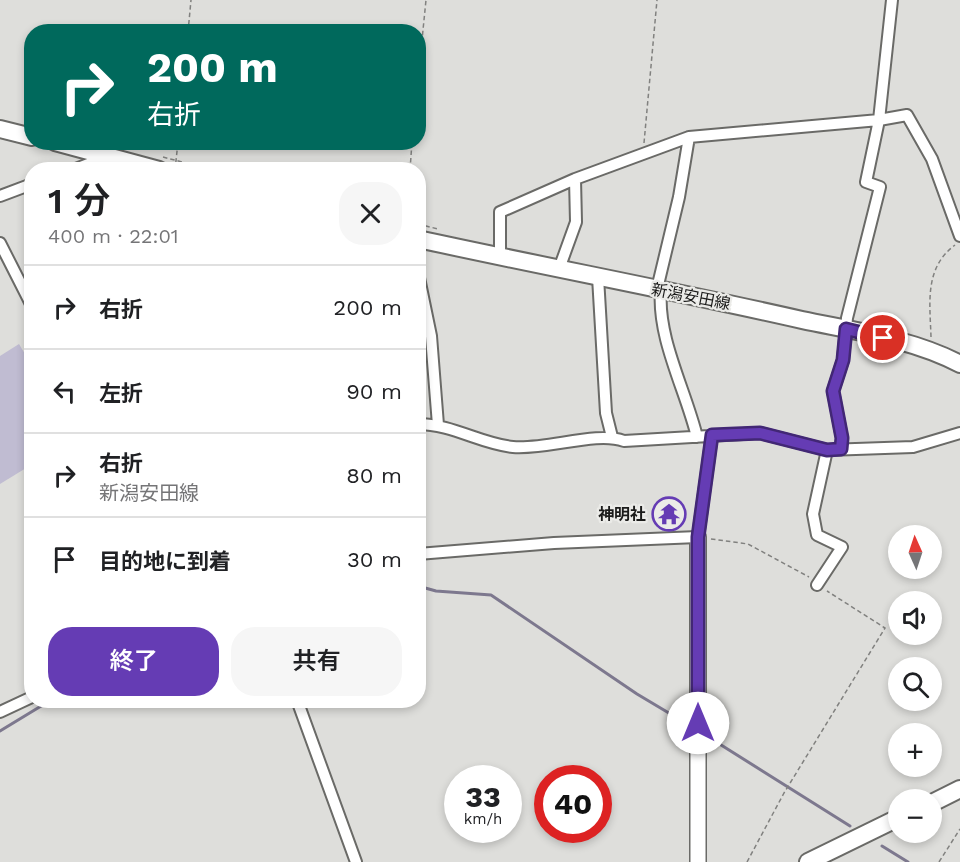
<!DOCTYPE html>
<html lang="ja">
<meta charset="utf-8">
<style>
body{margin:0;font-family:"Work Sans","Noto Sans JP",sans-serif;background:#f6f6f6;color:#202124;height:100vh;display:flex;flex-direction:column;font-size:22px;white-space:nowrap}
*{box-sizing:border-box;margin:0}
p{font-size:20px;color:#757577}
.icon{flex:none;width:33px;height:33px;fill:none;stroke:currentColor;stroke-width:2;stroke-linecap:round;stroke-linejoin:round}
.map{position:relative;flex:1;overflow:hidden}
.panel{position:absolute;left:24px;top:162px;width:402px;height:546px;display:flex;flex-direction:column;background:#fff;border-radius:24px;box-shadow:0 3px 9px #0003}
.panel>*{flex:none}
.hud{position:absolute;left:24px;top:24px;width:402px;height:126px;border-radius:24px;box-shadow:0 3px 9px #0003;background:#00695c;color:#fff;overflow:hidden}
.needle{width:39px;rotate:357deg}
.buttons{position:absolute;left:888px;top:525px;display:grid;gap:12px}
.buttons a{display:grid;place-items:center;width:54px;height:54px;border-radius:50%;background:#fff;box-shadow:0 3px 9px #0003;font-size:30px}
.speed{position:absolute;left:444px;top:765px;display:flex;gap:12px;font-size:30px;font-weight:700;text-align:center}
.speed>*{display:grid;place-content:center;width:78px;height:78px;border-radius:50%;background:#fff;box-shadow:0 3px 9px #0003;line-height:1}
.speed small{font-size:15px;font-weight:400}
.speed .limit{border:9px solid #d22;background:#fff;color:#111}
.pin{position:absolute;display:grid;place-items:center;width:51px;height:51px;color:#fff;margin:-26px;border:3px solid #fff;border-radius:50%;box-shadow:0 2px 6px #0007}
.me{position:absolute;width:66px;margin:-33px;rotate:0deg;stroke-linejoin:round;filter:drop-shadow(0 0 4px #0008)}
.turn{display:flex;align-items:center;gap:21px;height:126px;padding:0 24px;font-size:27px}
.turn .icon{width:78px;height:78px;stroke-width:2.5}
.turn b{display:block;font-size:42px;line-height:51px}
.round{display:grid;place-items:center;flex:none;width:63px;height:63px;border-radius:24px;background:#f6f6f6}
.headline{display:flex;align-items:center;justify-content:space-between;height:102px;padding:0 24px}
h1{font-size:36px;font-weight:600;line-height:45px}
.primary-button{display:flex;gap:12px;margin-top:auto;padding:12px 24px}
.primary-button a{flex:1;height:69px;border-radius:24px;background:#653cb4;color:#fff;font-size:24px;font-weight:600;line-height:69px;text-align:center}
.primary-button a+a{background:#f6f6f6;color:#202124}
ul{padding:0;list-style:none}
li{display:flex;align-items:center;gap:18px;height:84px;padding:0 24px;border-top:2px solid #e0e0e0}
li div{flex:1}
li b{display:block;font-size:22px}
li em{font-style:normal}
.map>svg:first-child{display:block}
</style>
<div class="map">
<svg width="960" height="862" viewBox="0 0 960 862">
<rect width="100%" height="100%" fill="#dededb"/>
<path fill="#c0bcd2" d="M19,344L31,364V465L0,484V356Z"/>
<g fill="none" stroke-linecap="round" stroke-linejoin="round">
<path stroke="#7d788e" stroke-width="3" d="M418,586L436,591L491,595L637,694L694,728
M0,731L51,700
M702,733L850,826
M882,846L908,862"/>
<g stroke="#6a6a67" stroke-width="14">
<path id="street" d="M73,170L109,156
M0,196L32,184
M0,243L32,306
M500,257V212L575,179L689,137L879,120L907,115L932,159L960,236
M559,269L576,222L575,179
M418,273L431,336L438,425
M598,277L606,413L612,437
M657,289L679,197L689,137
M661,291C657,338 686,391 697,437
M418,424C452,424 481,444 513,447C547,450 596,431 624,441L760,433L827,450L913,447L960,433
M841,449L842,438L833,391L843,360L847,318L880,187L866,182L879,120L892,0
M418,554L554,543L698,537L712,435
M817,585L842,547L817,535L813,514L827,450
M297,700L356,862
M0,712L32,697"/>
</g>
<g stroke="#6a6a67" stroke-width="18">
<path id="secondary" d="M698,537V862"/>
</g>
<g stroke="#6a6a67" stroke-width="20">
<path id="primary" d="M0,129L32,137
M55,142L159,170
M418,239C546,267 675,291 802,320C854,331 913,339 960,364
M932,803L960,789
M808,862L898,818"/>
</g>
<path stroke="#81817f" stroke-width="1.5" stroke-dasharray="4.5 3" stroke-linecap="butt" d="M188,32L191,0
M418,80L426,0
M644,143L657,0
M163,157L212,170
M175,170L178,142
M410,170L412,142
M418,224L438,229
M931,337C930,303 924,268 955,245
M711,539L748,544L809,577
M747,862L784,793L885,628L827,591
M939,862L960,829"/>
<use href="#street" stroke="#fff" stroke-width="10"/>
<use href="#secondary" stroke="#fff" stroke-width="15"/>
<use href="#primary" stroke="#fff" stroke-width="16"/>
</g>
<g fill="none" stroke-linecap="round" stroke-linejoin="round">
<g stroke="#422775" stroke-width="15">
<path id="route" d="M698,723V537L712,435L760,433L827,450L841,449L842,438L833,391L843,360L846,329L883,338"/>
</g>
<use href="#route" stroke="#653cb4" stroke-width="10"/>
</g>
<defs>
<g id="temple-ring" transform="scale(1.725)"><circle r="9.5" fill="#ebebe8" stroke="#653cb4" stroke-width="1.5"/><path d="M0-6L5-2H3V0L6.5 2.5H4V6H1.5V3h-3V6H-4V2.5H-6.5L-3 0V-2H-5Z" fill="#653cb4"/></g>
</defs>
<g fill-rule="evenodd">
<use href="#temple-ring" x="669" y="514"/>
</g>
<g text-anchor="middle" stroke-width="4.5" stroke-linejoin="round" paint-order="stroke">
<g font-size="16" fill="#1b1b1a" stroke="#ebebe8">
<text transform="translate(691 296) rotate(11)" y="6">新潟安田線</text>
</g>
<g font-size="16" font-weight="bold" fill="#1b1b1a" stroke="#ebebe8" text-anchor="end">
<text x="646" y="520">神明社</text>
</g>
</g>
</svg>
<div class="buttons">
<a><svg class="needle" viewBox="-14 -14 28 28"><path d="M0-13l5 13h-10z" fill="#e53935"/><path d="M0 13l5-13h-10z" fill="#757577"/></svg></a>
<a><svg class="icon" aria-label="sound" viewBox="0 0 24 24"><path d="M4 9h4l5-4v14l-5-4H4zM17 9q2 3 0 6"/></svg></a>
<a><svg class="icon" aria-label="search" viewBox="0 0 24 24"><circle cx="10" cy="10" r="6"/><path d="M15 15l6 6"/></svg></a>
<a>+</a>
<a>−</a>
</div>
<div class="speed"><div>33<small>km/h</small></div><div class="limit">40</div></div>
<div class="pin" style="left:883px;top:338px;background:#d93025"><svg class="icon" aria-label="arrive" viewBox="0 0 24 24"><path d="M6 21V4h12l-3 4 3 4H6"/></svg></div>
<svg class="me" style="left:698px;top:723px" viewBox="-20 -20 40 40"><circle r="19" fill="#fff"/><path d="M0-13L10 11 0 6-10 11z" fill="#653cb4"/></svg>
<div class="hud">
<div class="turn"><svg class="icon" aria-label="right" viewBox="0 0 24 24"><path d="M7 20v-9h11M14 6l5 5-5 5"/></svg><div><b>200 m</b>右折</div></div>
</div>
<section class="panel">
<div class="headline"><div><h1>1 分</h1><p>400 m · 22:01</p></div><a class="round"><svg class="icon" aria-label="close" viewBox="0 0 24 24"><path d="M6 6l12 12M18 6L6 18"/></svg></a></div>
<ul>
<li><svg class="icon" aria-label="right" viewBox="0 0 24 24"><path d="M7 20v-9h11M14 6l5 5-5 5"/></svg><div><b>右折</b></div><em>200 m</em></li>
<li><svg class="icon" aria-label="left" viewBox="0 0 24 24"><path d="M17 20v-9H6M10 6l-5 5 5 5"/></svg><div><b>左折</b></div><em>90 m</em></li>
<li><svg class="icon" aria-label="right" viewBox="0 0 24 24"><path d="M7 20v-9h11M14 6l5 5-5 5"/></svg><div><b>右折</b><p>新潟安田線</p></div><em>80 m</em></li>
<li><svg class="icon" aria-label="arrive" viewBox="0 0 24 24"><path d="M6 21V4h12l-3 4 3 4H6"/></svg><div><b>目的地に到着</b></div><em>30 m</em></li>
</ul>
<div class="primary-button"><a>終了</a><a>共有</a></div>
</section>
</div>
